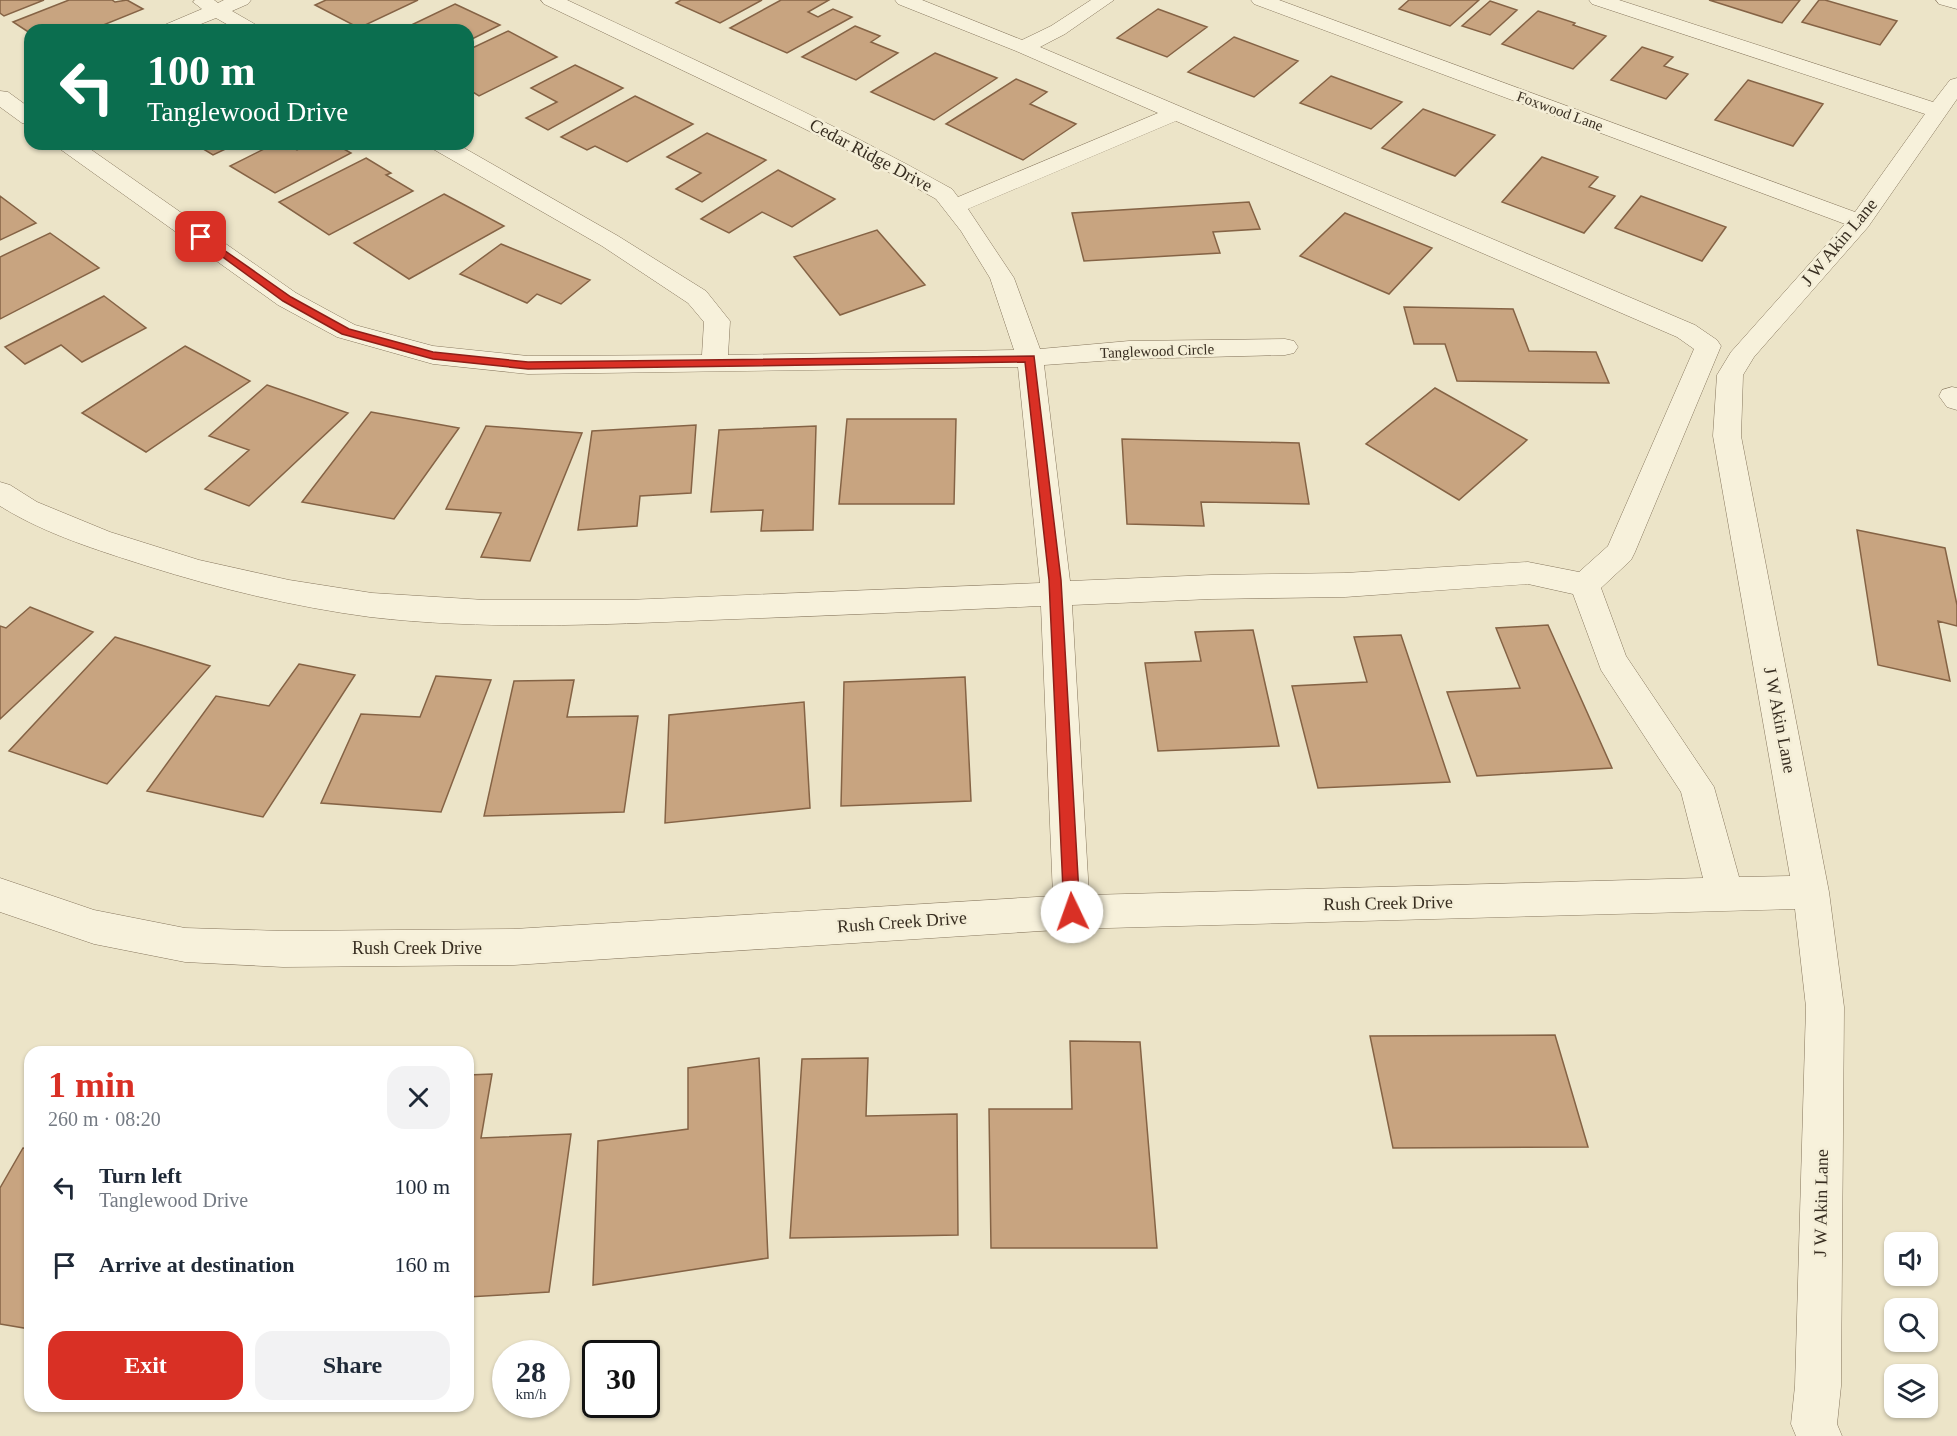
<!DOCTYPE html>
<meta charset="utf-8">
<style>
body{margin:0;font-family:"Times New Roman",serif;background:#f2f2f3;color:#1f2937;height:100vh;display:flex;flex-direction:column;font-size:22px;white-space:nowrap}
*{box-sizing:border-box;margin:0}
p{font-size:20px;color:#747a83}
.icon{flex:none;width:33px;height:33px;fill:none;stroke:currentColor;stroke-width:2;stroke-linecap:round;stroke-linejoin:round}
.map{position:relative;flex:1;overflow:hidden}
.sheet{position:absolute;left:24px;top:1046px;width:450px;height:366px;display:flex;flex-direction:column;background:#fff;border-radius:18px;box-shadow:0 2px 4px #0004}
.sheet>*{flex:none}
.guide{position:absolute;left:24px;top:24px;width:450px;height:126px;border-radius:18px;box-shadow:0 2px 4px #0004;background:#0b6e4f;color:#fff;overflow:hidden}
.tools{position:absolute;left:1884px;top:1232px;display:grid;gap:12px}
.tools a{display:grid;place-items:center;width:54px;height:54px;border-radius:12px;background:#fff;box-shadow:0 2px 4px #0004;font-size:30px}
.speed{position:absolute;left:492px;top:1340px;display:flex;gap:12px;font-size:30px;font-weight:700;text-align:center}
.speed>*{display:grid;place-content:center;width:78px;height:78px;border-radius:50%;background:#fff;box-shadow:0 2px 4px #0004;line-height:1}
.speed small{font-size:15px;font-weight:400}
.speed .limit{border:3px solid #111;border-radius:9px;background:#fff;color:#111}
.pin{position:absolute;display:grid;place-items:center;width:51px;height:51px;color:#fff;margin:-26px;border-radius:12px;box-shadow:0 3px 9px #0006}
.me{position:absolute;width:66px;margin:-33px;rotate:357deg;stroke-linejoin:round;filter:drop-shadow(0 0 4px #0008)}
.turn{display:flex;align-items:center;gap:21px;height:126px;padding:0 24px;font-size:27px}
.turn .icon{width:78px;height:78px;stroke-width:2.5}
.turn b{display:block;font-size:42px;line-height:51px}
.round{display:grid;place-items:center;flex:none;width:63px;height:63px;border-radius:18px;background:#f2f2f3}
.headline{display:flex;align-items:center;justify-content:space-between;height:102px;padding:0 24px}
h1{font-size:36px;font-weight:700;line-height:45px;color:#d93025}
.action{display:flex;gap:12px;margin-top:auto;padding:12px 24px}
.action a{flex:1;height:69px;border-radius:18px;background:#d93025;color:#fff;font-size:24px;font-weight:700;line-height:69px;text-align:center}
.action a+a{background:#f2f2f3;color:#1f2937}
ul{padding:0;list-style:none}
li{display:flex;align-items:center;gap:18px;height:78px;padding:0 24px}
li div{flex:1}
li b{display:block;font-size:22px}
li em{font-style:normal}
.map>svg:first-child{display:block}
</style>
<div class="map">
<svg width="1957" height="1436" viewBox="0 0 1957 1436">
<rect width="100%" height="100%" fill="#ece4c8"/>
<path fill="#c8a480" stroke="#856345" stroke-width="1.5" d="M0,0H44L4,16L0,13Z
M69,0H112L115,2L127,0L143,9L91,30H30V33L13,22Z
M326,0H418L359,28L315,5Z
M681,0H762L720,23L676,3Z
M781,0H829L808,12L818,17L833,9L852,17L787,53L730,28Z
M1409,0H1479L1450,26L1399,9Z
M1709,0H1800L1782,23Z
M1819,0H1825L1897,21L1880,45L1802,22Z
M1490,1L1517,10L1490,35L1462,26Z
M455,4L500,25L468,41V30H401Z
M1158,9L1207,27L1167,57L1117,38Z
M1538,11L1575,23L1573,25L1606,36L1573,69L1502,44Z
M855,26L880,36L871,42L898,53L856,80L802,57Z
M508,31L557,57L479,96L468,89V50Z
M1234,37L1298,61L1254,97L1188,72Z
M1642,47L1673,57L1664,66L1688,74L1666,99L1611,80Z
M935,53L997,78L934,120L871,92Z
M575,65L623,88L548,130L526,118L557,102L531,88Z
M1331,76L1402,102L1371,129L1300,103Z
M1016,79L1047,92L1030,104L1076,124L1023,160L946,124Z
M1748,80L1823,104L1793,146L1715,120Z
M635,96L693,124L627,162L595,146L587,150L561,137Z
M1423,109L1495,135L1455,176L1382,148Z
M707,133L766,160L702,202L676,189L701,173L667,157Z
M195,144H236L213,155Z
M274,144H286L297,150L309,144H335L351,153L275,193L230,166Z
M1542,157L1598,177L1589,187L1615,196L1584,233L1502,202Z
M366,158L391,173L386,175L413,191L329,235L279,202Z
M778,170L835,199L792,227L762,212L729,233L701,219Z
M444,194L504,226L409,279L354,243Z
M0,196L36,223L0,240Z
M1641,196L1726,227L1702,261L1615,228Z
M1249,202L1260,229L1213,232L1220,253L1084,261L1072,213Z
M1345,213L1432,248L1389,294L1300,256Z
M877,230L925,285L840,315L794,257Z
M50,233L99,268L0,319V257Z
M501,244L590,280L561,304L537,294L527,303L460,274Z
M104,296L146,328L82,362L61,345L25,364L5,347Z
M1404,307L1513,309L1529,351L1596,352L1609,383L1457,381L1445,344H1414Z
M185,346L250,381L146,452L82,413Z
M267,385L348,413L249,506L205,489L249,450L209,436Z
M1435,388L1527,440L1459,500L1366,444Z
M371,412L459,428L394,519L302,502Z
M847,419H956L954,504H839Z
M696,425L691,493L640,496L637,526L578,530L592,431Z
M486,426L582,433L530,561L481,557L501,513L446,509Z
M816,426L813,530L761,531L763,510L711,512L719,430Z
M1122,439L1299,443L1309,504L1201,502L1204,526L1127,524Z
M1857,530L1945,548L1957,605V626L1938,621L1950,681L1878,665Z
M30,607L93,632L0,719V626L6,628Z
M1548,625L1612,768L1477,776L1447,692L1520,688L1496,628Z
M1253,630L1279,746L1158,751L1145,663L1201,661L1195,632Z
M1401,635L1450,782L1318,788L1292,686L1367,682L1354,637Z
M115,637L210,666L107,784L9,751Z
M299,664L355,675L263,817L147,791L216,696L269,706Z
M436,676L491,680L441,812L321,803L361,714L420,717Z
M965,677L971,801L841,806L844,682Z
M574,680L567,717L638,716L624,812L484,816L514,681Z
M804,702L810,808L665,823L669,715Z
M1555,1035L1588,1147L1393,1148L1370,1036Z
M1070,1041L1140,1042L1157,1248H991L989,1109H1072Z
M759,1058L768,1258L593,1285L598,1141L688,1129V1068Z
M868,1058L866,1116L957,1114L958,1235L790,1238L802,1059Z
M492,1074L481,1138L571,1134L549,1292L468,1297V1075Z
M23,1148L30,1149V1329L0,1324V1188Z"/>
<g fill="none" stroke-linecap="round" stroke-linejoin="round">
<g stroke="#87775e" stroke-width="1">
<path id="minor" d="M195,0H214L218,3L224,0H251L248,4L232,11L258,26L261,30H237L216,18L186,30H159L162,26L202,9L193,2Z
M541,0H567C696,61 827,119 952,189L958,197L1158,113L1016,51L898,4L895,0H922L1022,40L1051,26L1091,0H1114L1065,34L1040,47L1695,325L1717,340L1721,346L1635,552L1631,560L1601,588L1626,656L1714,787L1739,877L1790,876L1713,436L1717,375L1731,352L1845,224L1254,4L1251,0H1279L1855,212L1925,114L1592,4L1589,0H1619L1933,102L1950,80L1957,78V99L1868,227L1754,357L1743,375L1741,436L1829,892L1844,1007L1841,1386L1837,1424L1842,1436H1796L1791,1424L1795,1386L1806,1007L1795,909L1072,929L514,965L283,967L185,962L94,944L0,912V878L94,910L185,928L283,931L514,929L1053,896L1041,606C931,611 821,616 711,620C600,625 480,630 370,617C295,607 220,589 147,566C97,550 45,534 0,506V482L10,485L37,502L110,532L199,560L289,580L372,593L485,600H627L1040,583L1018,367L528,374L433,364L337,337L278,305L60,149L57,144H83L296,293L355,325L433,346L528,356L702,355L704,322L688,303L602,246L433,149L430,144H457L618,236L706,291L730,321L728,355L1014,350L990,278L961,231L936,199L867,160L801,127L544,4ZM1176,121L1677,337L1694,349L1608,546L1579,572L1528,562L1345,573L1211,575L1070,581L1044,365L1129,359L1285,355L1294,353L1298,347L1294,341L1285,339L1129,341L1040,349L1014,278L968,209ZM1528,584L1573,594L1601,670L1681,792L1703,878L1089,895L1072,605L1211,599L1345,597Z
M1936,0H1957V9L1939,4Z
M0,91L8,92L30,108V124L22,123L0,107Z
M1952,387L1957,388V410L1947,407L1939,396L1942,390Z"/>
</g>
<use href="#minor" fill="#f7f1db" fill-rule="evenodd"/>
</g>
<path fill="#d93025" stroke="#8d1f18" stroke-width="1.5" d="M201,234L291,297L349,329L433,352L528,362L1034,356L1061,580L1080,912L1077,916L1072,919L1067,916L1064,912L1049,580L1025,362L528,369L433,359L342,334L283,301L198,239L196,237Z"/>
<g text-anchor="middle" stroke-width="5" stroke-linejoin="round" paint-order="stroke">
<g font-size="15" fill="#382e21" stroke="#f4eed7">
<text transform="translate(1560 111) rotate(20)" y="5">Foxwood Lane</text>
<text transform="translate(1157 351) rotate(-2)" y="5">Tanglewood Circle</text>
</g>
<g font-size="18" fill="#382e21" stroke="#f4eed7">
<text transform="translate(871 155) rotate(28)" y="6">Cedar Ridge Drive</text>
<text transform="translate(1839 242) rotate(-50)" y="6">J W Akin Lane</text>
<text transform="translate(1780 720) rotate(79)" y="6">J W Akin Lane</text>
<text transform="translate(1388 903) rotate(-1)" y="6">Rush Creek Drive</text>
<text transform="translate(902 922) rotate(-4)" y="6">Rush Creek Drive</text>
<text x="417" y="954">Rush Creek Drive</text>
<text transform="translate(1821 1203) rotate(-89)" y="6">J W Akin Lane</text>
</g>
</g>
</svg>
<div class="tools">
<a><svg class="icon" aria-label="sound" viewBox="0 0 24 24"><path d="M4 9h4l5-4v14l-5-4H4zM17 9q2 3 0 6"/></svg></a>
<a><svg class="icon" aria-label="search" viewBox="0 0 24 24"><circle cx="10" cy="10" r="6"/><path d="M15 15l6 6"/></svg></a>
<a><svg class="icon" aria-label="layers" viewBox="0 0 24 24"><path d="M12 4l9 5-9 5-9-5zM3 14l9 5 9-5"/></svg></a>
</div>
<div class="speed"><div>28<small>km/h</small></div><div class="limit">30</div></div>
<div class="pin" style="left:201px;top:237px;background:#d93025"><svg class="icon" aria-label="arrive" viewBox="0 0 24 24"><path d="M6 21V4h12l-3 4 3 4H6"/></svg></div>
<svg class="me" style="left:1072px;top:912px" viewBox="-20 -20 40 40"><circle r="19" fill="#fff"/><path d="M0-13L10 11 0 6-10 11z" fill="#d93025"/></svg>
<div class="guide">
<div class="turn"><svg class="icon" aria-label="left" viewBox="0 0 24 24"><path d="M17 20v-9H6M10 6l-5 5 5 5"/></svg><div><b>100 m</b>Tanglewood Drive</div></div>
</div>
<section class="sheet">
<div class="headline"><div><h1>1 min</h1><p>260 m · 08:20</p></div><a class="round"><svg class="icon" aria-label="close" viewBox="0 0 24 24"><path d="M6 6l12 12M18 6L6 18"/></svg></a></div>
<ul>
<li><svg class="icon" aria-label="left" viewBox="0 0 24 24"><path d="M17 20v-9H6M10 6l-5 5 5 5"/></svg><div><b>Turn left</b><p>Tanglewood Drive</p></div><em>100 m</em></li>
<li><svg class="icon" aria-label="arrive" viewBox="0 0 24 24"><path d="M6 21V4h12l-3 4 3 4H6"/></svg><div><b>Arrive at destination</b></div><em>160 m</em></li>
</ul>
<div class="action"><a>Exit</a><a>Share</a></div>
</section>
</div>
